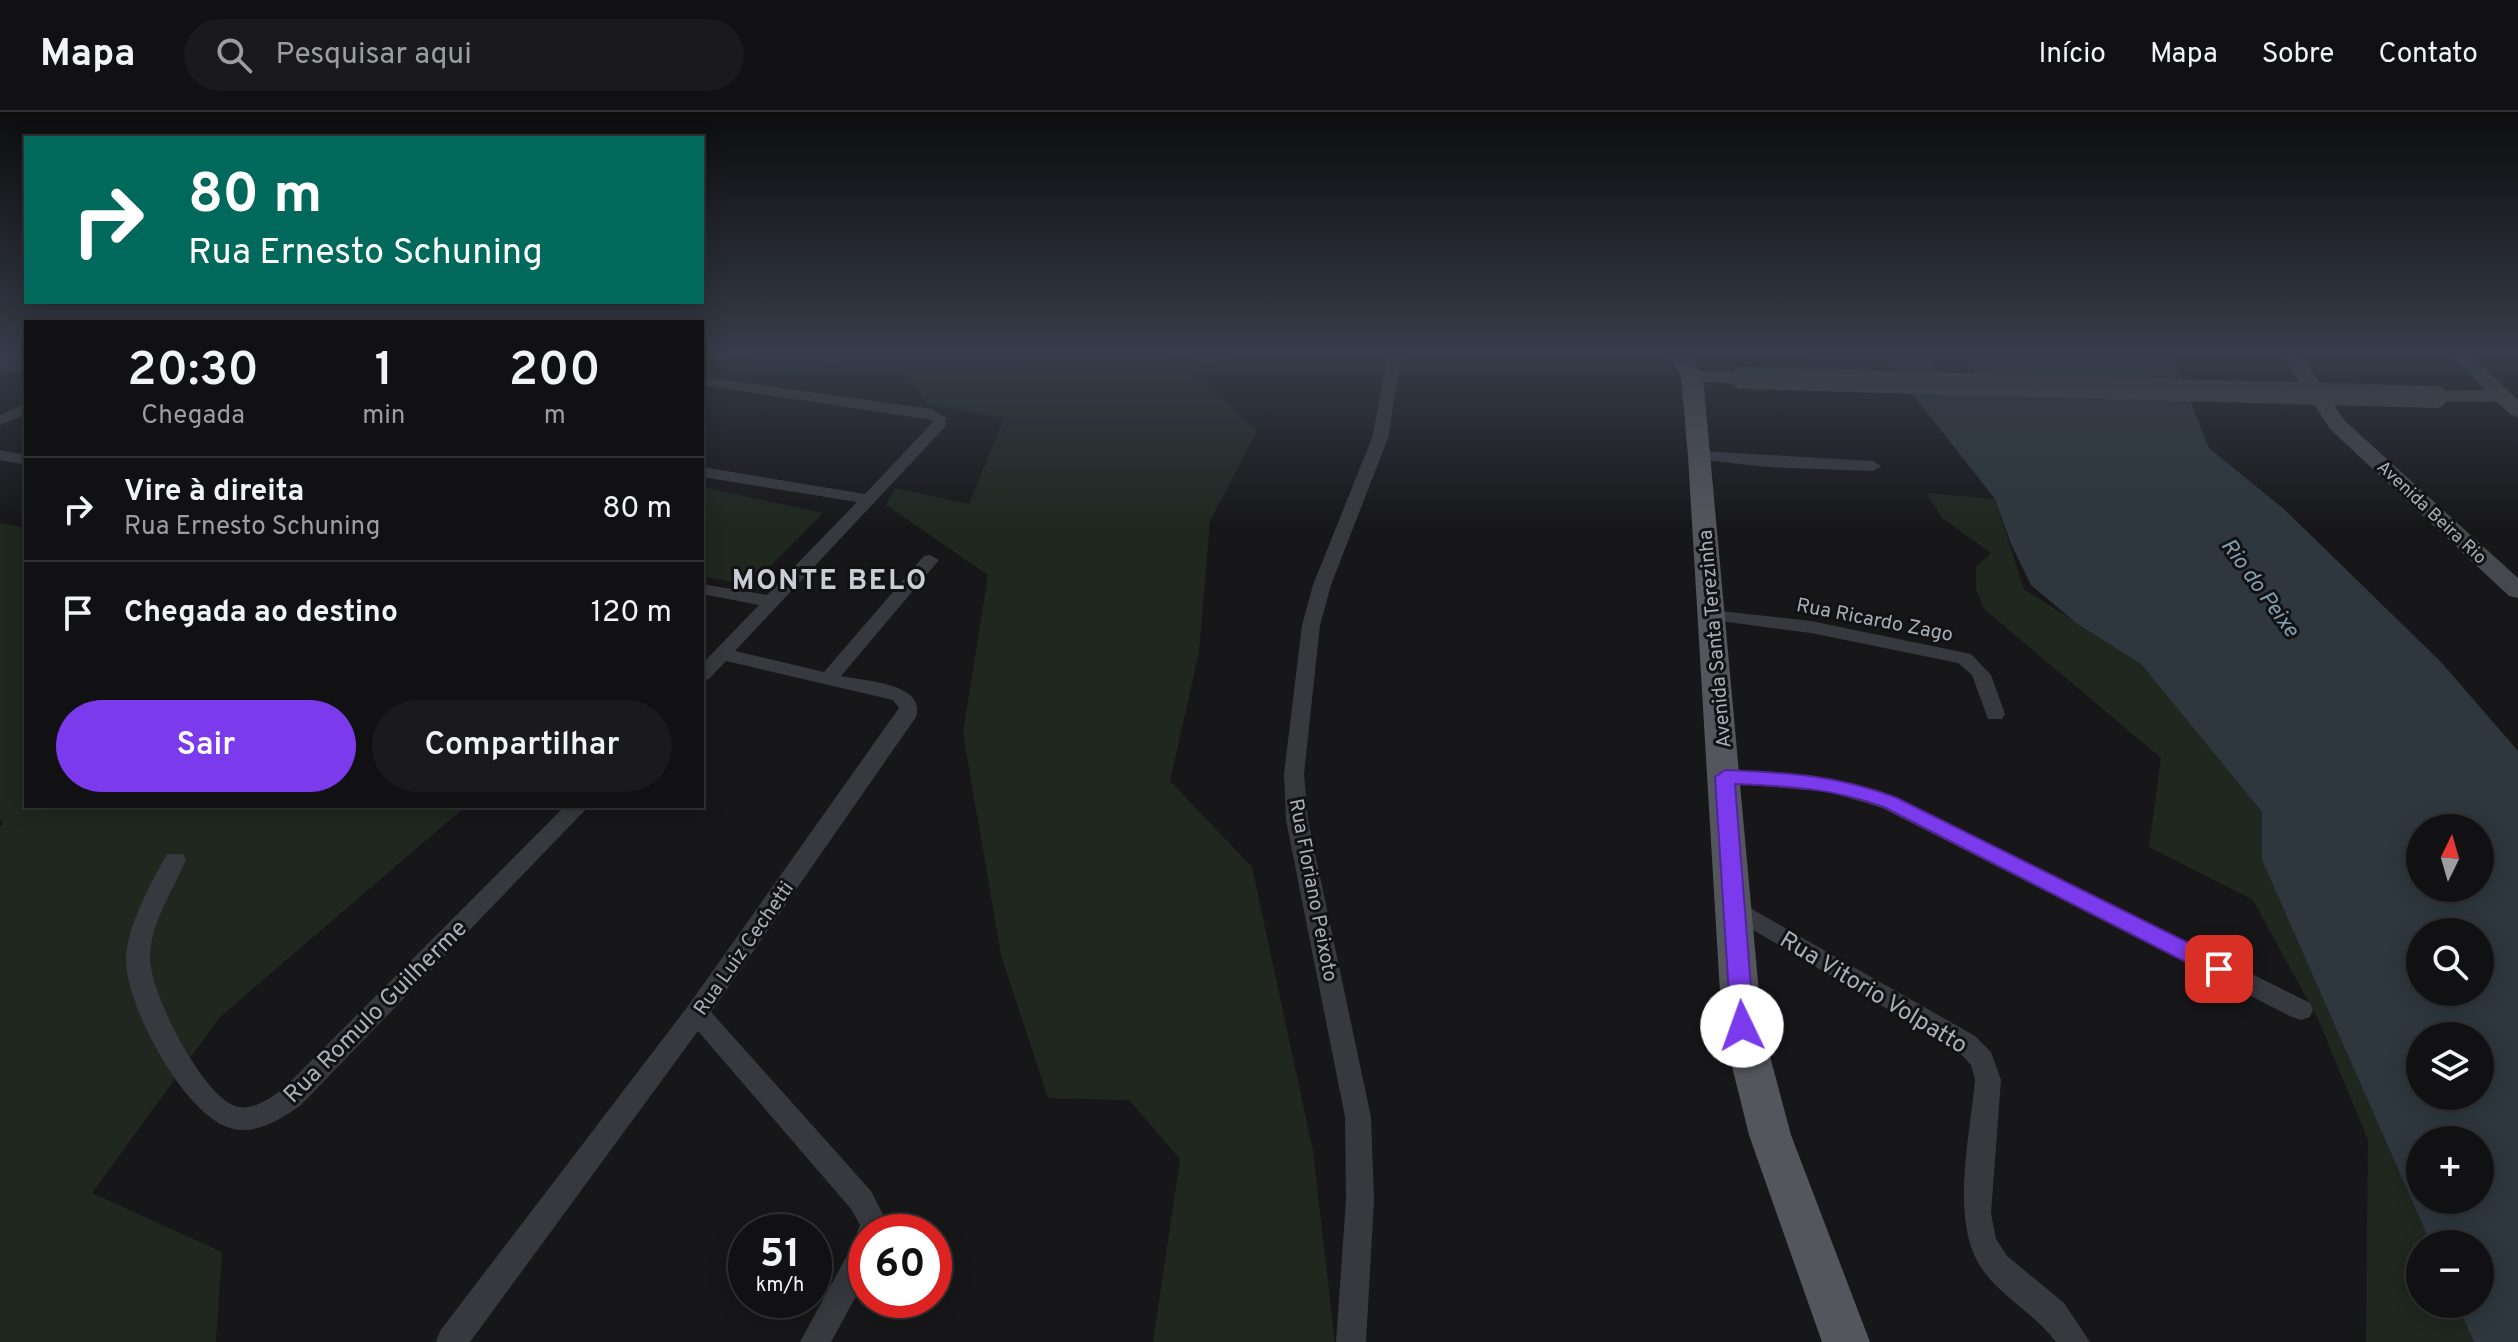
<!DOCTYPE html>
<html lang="pt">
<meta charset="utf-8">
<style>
body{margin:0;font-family:Overpass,sans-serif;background:#1a1a1c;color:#f1f3f6;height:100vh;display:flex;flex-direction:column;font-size:30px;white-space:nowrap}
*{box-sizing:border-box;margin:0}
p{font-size:26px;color:#9c9da0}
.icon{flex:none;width:44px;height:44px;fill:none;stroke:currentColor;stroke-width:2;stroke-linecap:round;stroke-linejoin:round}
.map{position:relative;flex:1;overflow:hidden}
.sheet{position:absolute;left:24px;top:208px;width:680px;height:488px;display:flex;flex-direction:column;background:#111113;border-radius:0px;box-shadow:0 4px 20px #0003,0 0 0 2px #303133}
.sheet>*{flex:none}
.top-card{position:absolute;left:24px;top:24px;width:680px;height:168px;border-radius:0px;box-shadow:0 4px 20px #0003,0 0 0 2px #303133;background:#00695c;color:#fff;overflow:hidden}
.needle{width:52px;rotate:5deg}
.controls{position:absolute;left:2406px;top:702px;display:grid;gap:16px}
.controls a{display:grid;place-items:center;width:88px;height:88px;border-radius:50%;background:#111113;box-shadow:0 4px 20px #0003,0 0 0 2px #303133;font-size:40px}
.speed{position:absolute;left:728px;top:1102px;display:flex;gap:16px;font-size:40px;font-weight:700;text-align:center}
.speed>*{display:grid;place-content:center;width:104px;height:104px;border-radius:50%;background:#111113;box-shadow:0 4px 20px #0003,0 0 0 2px #303133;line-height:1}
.speed small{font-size:20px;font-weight:400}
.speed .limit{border:12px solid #d22;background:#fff;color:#111}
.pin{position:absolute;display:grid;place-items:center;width:68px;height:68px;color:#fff;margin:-34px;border-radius:16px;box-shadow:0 4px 12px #0006}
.me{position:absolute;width:88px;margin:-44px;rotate:357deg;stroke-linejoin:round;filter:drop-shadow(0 0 6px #0008)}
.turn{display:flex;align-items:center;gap:28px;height:168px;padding:0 32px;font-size:36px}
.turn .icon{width:104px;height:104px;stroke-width:2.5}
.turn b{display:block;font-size:56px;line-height:68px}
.eta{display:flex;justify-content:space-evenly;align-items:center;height:136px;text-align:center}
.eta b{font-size:48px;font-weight:600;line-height:56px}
.action{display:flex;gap:16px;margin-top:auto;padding:16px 32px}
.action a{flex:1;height:92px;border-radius:48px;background:#7c3aed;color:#fff;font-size:32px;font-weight:600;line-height:92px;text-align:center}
.action a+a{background:#1a1a1c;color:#f1f3f6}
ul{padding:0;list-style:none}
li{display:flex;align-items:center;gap:24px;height:104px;padding:0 32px;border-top:2px solid #303133}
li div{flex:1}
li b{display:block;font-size:30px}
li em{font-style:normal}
header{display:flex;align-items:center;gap:48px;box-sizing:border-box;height:112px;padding:0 40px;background:#111113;border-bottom:2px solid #303133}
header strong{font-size:38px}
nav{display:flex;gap:44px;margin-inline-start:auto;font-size:28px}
.search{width:560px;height:72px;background:#1a1a1c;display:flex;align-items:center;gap:20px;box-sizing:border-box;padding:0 28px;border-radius:44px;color:#9c9da0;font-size:30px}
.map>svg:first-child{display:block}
</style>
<header>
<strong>Mapa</strong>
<div class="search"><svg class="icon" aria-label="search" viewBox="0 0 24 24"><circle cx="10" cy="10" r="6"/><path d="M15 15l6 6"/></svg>Pesquisar aqui</div>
<nav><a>Início</a><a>Mapa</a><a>Sobre</a><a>Contato</a></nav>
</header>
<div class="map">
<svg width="2518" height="1230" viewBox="0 0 2518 1230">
<rect width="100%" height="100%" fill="#171719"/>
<path fill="#1f271f" d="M750,242H1162L1207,273L1257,319L1210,409L1199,540L1170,669L1252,755L1313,1039L1335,1230H1153L1180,1047L1129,988L1048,986L1001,843L963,621L988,463L886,393L895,376L969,392L1004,306L928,293L905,262L811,249L799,262L745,255Z
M1817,242H1876L1887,258H1814L1803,248Z
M1918,242H1968L1977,265L1948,266Z
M702,375L823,401L751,474L702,464Z
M1926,381L1995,387L2024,477L2141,552L2262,700V748L2431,1132H2420V1192H2457L2474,1230H2366L2368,1028L2318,907L2253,788L2149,735L2161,646L1984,497L1976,477V455L1991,441L1942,406Z
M0,411L26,416V694H466L220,905L92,1081L222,1140L216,1230H0V715L3,712L0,707Z"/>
<path fill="#2d373d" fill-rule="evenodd" d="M1881,242H1918L1948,266L1977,265L1968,242H2172L2209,336L2285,398L2441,550L2518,639V1230H2474L2457,1192H2480V1132H2431L2262,748V700L2141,552L2076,511L2031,473L2011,432L1995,387ZM2420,716H2480V776H2420ZM2420,820H2480V880H2420ZM2420,924H2480V984H2420ZM2420,1028H2480V1088H2420Z"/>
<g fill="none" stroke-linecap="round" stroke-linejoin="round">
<path fill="#38393e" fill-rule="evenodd" d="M1188,242H1234L1208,251Z
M1388,242H1402L1388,326L1331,473L1320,513L1304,662L1308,708L1371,1005L1374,1088L1366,1230H1336L1346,1088L1345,1005L1286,708L1284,662L1302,513L1313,473L1372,326Z
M0,250L26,252V260L0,258Z
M702,265L932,297L946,306L945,315L735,539L824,560L924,444L930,443L939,448L841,564C864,569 927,571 916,605L711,900L871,1079L888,1112L885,1120H866V1166L831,1230H800L856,1127L859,1126L857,1120L860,1113L851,1097L698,919L470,1230H436L440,1219L688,894L899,596L893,588L726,549L709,567L702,569V552L759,493L702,482V472L767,483L857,390L702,365V355L865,382L932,311V308L702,273Z
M26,292V302L0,313V303Z
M0,338L26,343V353L0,348Z
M1700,339L1873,349L1881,354L1873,359L1767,355L1695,347V341Z
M1711,498L1811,509L1971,542L1991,563L2005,602L2002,607H1988L1972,563L1958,551L1811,521L1705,507L1702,503L1705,499Z
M1725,658L1829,666L1898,686L2310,891L2313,898L2310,905L2301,908L2292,905L1882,696L1829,680L1718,670L1715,665L1718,660Z
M565,694H589L301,993C283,1006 258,1022 234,1017C186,1008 123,890 126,844C129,810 151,771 167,742H183L186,748C173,778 150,812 150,846C150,880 203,987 238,995C255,998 270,986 283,977Z
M1736,788L1975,924L1991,940L2001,968L1991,1101L1996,1127L2007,1144L2064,1191L2090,1230H2056C2036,1203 2005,1187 1985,1161C1948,1114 1970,1026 1975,968L1971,953L1957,938L1728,803L1724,797L1728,791Z"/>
<path fill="#46484e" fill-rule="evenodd" d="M2281,242H2300L2345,309L2518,466V486L2509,484L2330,317Z
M2450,242H2470L2518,288V305L2511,303L2497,290L2429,289L2426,285L2436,279L2485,278Z
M1692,259L1742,260L1752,266L1742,272L1685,269L1682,265Z"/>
<path fill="#54565d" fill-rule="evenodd" d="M1669,242H1691L1703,265L1762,914L1791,1023L1870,1230H1822L1749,1023L1722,914L1688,344L1681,265Z"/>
<path stroke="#46484e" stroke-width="22" d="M1742,266L2436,285"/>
</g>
<linearGradient id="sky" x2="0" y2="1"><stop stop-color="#0d0d0e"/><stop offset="0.58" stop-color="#363c49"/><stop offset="1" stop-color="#363c49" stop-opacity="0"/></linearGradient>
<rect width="2518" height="415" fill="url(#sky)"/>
<path fill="#7c3aed" stroke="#51269a" stroke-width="2" d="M1725,658C1789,661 1836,663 1897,686L2227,850L2230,857L2227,863L2219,865L2211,863L1884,695C1832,676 1789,674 1735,672L1754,914L1750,920L1742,923L1734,920L1731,914L1715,665Z"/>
<g text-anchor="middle" stroke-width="6" stroke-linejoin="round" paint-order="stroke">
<g font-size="18" fill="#a9afb8" stroke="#121214">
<text transform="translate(2432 400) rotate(43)" y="6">Avenida Beira Rio</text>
</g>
<g font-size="20" fill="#a9afb8" stroke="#121214">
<text transform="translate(1875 507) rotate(11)" y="7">Rua Ricardo Zago</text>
<text transform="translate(1714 527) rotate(-95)" y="7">Avenida Santa Terezinha</text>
<text transform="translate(1314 778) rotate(79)" y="7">Rua Floriano Peixoto</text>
<text transform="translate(743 836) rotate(-55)" y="7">Rua Luiz Cechetti</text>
</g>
<g font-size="22" font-style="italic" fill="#81a0b3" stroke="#121214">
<text transform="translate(2261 475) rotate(54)" y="8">Rio do Peixe</text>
</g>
<g font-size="24" fill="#a9afb8" stroke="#121214">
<text transform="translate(1874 880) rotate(31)" y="8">Rua Vitorio Volpatto</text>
<text transform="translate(375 899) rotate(-45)" y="8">Rua Romulo Guilherme</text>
</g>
<g font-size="28" font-weight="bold" letter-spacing="2" fill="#caced4" stroke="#121214">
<text x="830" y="477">MONTE BELO</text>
</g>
</g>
</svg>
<div class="controls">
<a><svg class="needle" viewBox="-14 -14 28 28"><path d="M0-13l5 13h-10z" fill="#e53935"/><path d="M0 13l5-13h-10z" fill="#9c9da0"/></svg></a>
<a><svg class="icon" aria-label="search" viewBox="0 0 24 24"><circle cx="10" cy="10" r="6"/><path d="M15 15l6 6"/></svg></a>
<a><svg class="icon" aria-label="layers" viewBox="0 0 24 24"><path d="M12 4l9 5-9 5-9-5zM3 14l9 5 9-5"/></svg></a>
<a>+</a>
<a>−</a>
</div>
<div class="speed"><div>51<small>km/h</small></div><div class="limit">60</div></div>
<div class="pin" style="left:2219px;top:857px;background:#d93025"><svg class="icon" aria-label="arrive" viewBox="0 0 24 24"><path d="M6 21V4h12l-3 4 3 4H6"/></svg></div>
<svg class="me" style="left:1742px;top:914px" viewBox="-20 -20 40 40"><circle r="19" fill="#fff"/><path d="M0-13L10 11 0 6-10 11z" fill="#7c3aed"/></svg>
<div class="top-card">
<div class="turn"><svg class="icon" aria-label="right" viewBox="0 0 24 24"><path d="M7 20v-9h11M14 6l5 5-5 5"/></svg><div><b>80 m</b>Rua Ernesto Schuning</div></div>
</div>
<section class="sheet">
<div class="eta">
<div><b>20:30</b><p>Chegada</p></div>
<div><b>1</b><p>min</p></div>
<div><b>200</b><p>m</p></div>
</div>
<ul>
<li><svg class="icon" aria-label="right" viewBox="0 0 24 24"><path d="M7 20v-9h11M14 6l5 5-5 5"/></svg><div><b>Vire à direita</b><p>Rua Ernesto Schuning</p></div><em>80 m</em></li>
<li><svg class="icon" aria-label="arrive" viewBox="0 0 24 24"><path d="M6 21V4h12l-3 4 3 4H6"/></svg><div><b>Chegada ao destino</b></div><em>120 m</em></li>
</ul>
<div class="action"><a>Sair</a><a>Compartilhar</a></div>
</section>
</div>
